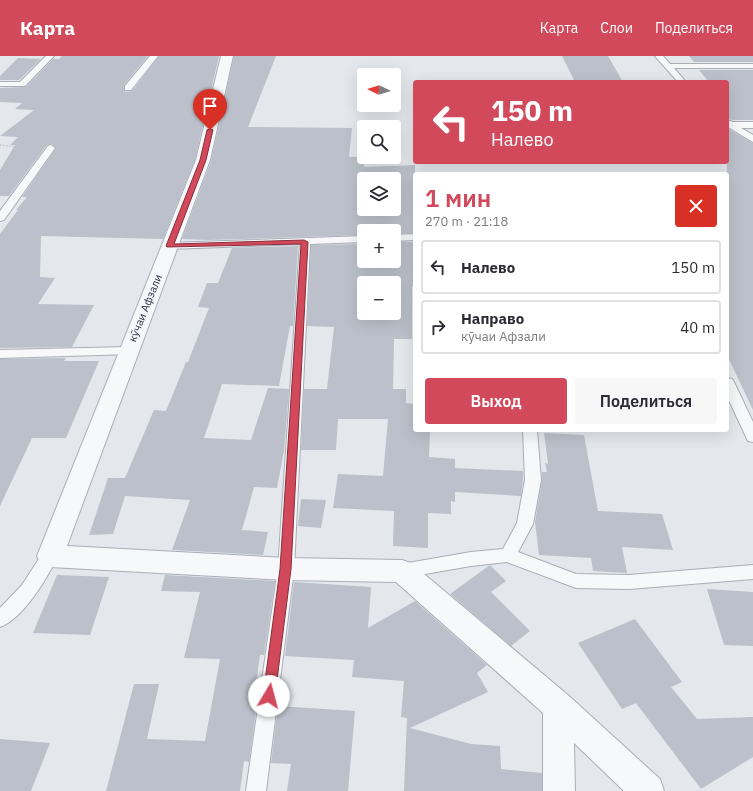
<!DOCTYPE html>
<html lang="ru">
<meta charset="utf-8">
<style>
body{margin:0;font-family:"IBM Plex Sans",sans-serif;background:#f7f7f7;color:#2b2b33;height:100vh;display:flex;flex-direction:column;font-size:15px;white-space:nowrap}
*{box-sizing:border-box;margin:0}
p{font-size:13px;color:#7c7c81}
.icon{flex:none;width:22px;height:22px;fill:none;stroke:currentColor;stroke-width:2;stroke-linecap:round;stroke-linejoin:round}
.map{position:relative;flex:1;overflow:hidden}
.drawer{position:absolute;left:413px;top:116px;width:316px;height:260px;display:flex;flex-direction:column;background:#fff;border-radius:4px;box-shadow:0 4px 16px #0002}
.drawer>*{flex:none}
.hud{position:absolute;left:413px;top:24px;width:316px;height:84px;border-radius:4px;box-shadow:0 4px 16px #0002;background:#d1495b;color:#fff;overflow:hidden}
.needle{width:26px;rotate:275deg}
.tools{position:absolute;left:357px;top:12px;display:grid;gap:8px}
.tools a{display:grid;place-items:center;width:44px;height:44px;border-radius:4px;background:#fff;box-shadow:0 4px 16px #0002;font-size:20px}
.pin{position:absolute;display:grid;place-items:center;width:34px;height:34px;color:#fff;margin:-41px -17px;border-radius:50% 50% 50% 0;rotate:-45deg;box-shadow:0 0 4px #0007}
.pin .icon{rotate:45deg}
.me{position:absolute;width:44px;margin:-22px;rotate:8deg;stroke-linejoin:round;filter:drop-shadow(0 0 3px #0008)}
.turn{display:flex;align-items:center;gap:14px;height:84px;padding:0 12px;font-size:18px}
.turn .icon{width:52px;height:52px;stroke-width:2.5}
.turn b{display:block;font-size:28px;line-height:34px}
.round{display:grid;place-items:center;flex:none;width:42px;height:42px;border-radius:4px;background:#f7f7f7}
.headline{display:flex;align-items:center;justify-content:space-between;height:68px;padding:0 12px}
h1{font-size:24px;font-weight:600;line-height:30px;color:#d1495b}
.button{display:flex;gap:8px;margin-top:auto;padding:8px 12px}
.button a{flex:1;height:46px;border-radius:4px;background:#d1495b;color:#fff;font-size:16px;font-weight:600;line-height:46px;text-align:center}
.button a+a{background:#f7f7f7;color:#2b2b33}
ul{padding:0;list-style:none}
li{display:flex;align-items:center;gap:12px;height:54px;margin:0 8px 6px;padding:0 4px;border:2px solid #e1e1e2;border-radius:4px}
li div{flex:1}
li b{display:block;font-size:15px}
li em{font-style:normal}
header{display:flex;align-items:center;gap:24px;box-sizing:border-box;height:56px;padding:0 20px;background:#d1495b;color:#fff}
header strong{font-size:19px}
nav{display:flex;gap:22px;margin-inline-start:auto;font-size:14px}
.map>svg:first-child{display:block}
</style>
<header>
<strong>Карта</strong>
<nav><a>Карта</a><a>Слои</a><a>Поделиться</a></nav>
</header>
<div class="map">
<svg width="753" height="735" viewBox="0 0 753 735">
<rect width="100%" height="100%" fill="#e4e7ec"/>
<path fill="#bbc0ca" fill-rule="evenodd" d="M62,0H148L124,29V34L125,36L132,35L159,0H219L195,104L163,183L41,180L40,221L55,222L38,248L94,249L72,291L0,292V178L18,154H16L27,141H22L56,92L52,88L47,89L9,140H0V114L15,89H10L18,81L0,80L34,54L15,53L22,47L0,46V32L26,31L53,3H59Z
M234,0H276L248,71L352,72L349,101H364V111L415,109V177L394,178V175H364V179L208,184L182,183L211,105ZM364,123H394V153H364Z
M562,0H608L623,26H575Z
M689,0H753V6H694Z
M18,2L41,3L19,24H0V20Z
M699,14H753V64H733L727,63V26H709Z
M727,72L753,87V354L727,299Z
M394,186H415V230H412V283H394L393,333H406V347L415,348V374H430L429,401L455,403V412L523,415V424L521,440L455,436V446L451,445V458L428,457V492L393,490L394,455L333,452L338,418L383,420L388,363H338L336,394H301L304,333H327L334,271L307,270L311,189L364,188V205H394ZM364,227H394V257H364Z
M298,190L293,270H290L279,330L222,328L204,382L251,384L268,332L289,333L284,395L277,432L254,431L242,474L268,476L263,499L172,494L190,444L125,440L113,478L89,479L108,422H125L154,354L166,355L186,306H188L209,252L198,251L207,227H218L232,192Z
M66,302L64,305H99L66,382H32L0,450V303Z
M544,377L584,379L598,455L662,458L673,494L622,491L627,517L593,515L591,502L539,499L535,466L542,424V416H547L545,407L548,408Z
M301,443L326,444L321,472L298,470Z
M490,509L506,525L491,536L530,575L511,590L450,538Z
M57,519L109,521L90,579L33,577Z
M165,519L275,525L264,599H260L253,648H257L249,706L244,705L240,735H106L134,628H159L147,683L205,685L220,603L184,602L200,536L161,535Z
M294,526L371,531L368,572L415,545L487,609L477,617L488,636L410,672L471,688L500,690L501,713L542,717V735H404L407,662L401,661L404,625L352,621L354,604L285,600Z
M707,533L753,536V590L724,589Z
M635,563L682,626L671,631L697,663L753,661V701L701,733L636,647L622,653L578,587Z
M278,650L355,655L348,735H287L291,708L271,707Z
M0,683L50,687L31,735H0Z"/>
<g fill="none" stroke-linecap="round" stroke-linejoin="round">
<g stroke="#a9aeb7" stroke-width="2">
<path id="lane" d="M46,0H54L25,30H0V26H20Z
M150,0H158L131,34H125V30Z
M655,0H663L670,8H753V12H674L686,26H678Z
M727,64L733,66H753V72H741L753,79V86L728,71Z
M51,89L55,92L4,164L0,165V155L48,90Z
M415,178V184L394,185V179Z
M364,180V186L310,188L294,513L266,735H246L278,513L300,188L169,193L164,190L169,187Z
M128,291L132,292L134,295L132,298L0,302V294Z
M727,322L732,323L734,326L753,366V386L748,385L746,381L727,340Z
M523,374H537L541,424L533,468L518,496L576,518L629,519L753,509V523L629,533L576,532L507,506L471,510L402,522L396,520L394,515L396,510L402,508L471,496L503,493L517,467L525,424Z
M50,493L56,495L58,500C47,522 24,562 0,571V552L22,529L44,495Z"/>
</g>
<g stroke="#a9aeb7" stroke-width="2">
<path id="street" d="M221,0H233L210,104L67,490L286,502L402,504L411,507L569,640L660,723L664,735H624L574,687L575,735H543V657L396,526L286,524L50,511L41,508L37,500L196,104Z"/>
</g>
<path stroke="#c2c5cb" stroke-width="1.5" stroke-dasharray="1.5 1.5" stroke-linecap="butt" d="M0,89L27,92"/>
<use href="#lane" fill="#f7f8fa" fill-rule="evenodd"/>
<use href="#street" fill="#f7f8fa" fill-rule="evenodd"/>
</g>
<path fill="#d1495b" stroke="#882f3b" d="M210,73L213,74L206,104L174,188L304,184L308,186L291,513L275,640L273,644L269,646L264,644L263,640L280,513L301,188L167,191L166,190L200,104L207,74Z"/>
<g text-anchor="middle" stroke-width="4" stroke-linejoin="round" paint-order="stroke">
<g font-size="11" fill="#2b3445" stroke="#f4f6f9">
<text transform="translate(145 252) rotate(-68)" y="4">кӯчаи Афзали</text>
</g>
</g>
</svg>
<div class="tools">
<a><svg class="needle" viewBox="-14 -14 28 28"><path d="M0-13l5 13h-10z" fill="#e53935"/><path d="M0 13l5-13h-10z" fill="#7c7c81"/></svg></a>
<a><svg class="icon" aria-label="search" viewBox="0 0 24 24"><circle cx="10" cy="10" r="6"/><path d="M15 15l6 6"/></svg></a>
<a><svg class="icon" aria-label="layers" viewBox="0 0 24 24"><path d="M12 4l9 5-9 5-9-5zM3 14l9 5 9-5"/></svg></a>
<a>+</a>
<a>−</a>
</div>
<div class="pin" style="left:210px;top:74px;background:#d93025"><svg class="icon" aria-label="arrive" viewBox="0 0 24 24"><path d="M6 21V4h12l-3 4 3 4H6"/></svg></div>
<svg class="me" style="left:269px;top:640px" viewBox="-20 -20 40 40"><circle r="19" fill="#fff"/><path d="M0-13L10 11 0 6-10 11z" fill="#d1495b"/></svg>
<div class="hud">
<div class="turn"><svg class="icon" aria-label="left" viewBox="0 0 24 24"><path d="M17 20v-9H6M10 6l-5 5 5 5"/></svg><div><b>150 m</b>Налево</div></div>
</div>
<section class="drawer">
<div class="headline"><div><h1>1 мин</h1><p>270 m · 21:18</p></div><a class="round" style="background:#d93025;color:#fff"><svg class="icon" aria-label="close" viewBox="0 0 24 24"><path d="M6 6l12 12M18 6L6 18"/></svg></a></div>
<ul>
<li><svg class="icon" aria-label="left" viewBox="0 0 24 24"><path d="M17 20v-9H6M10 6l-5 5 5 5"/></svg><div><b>Налево</b></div><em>150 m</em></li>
<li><svg class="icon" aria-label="right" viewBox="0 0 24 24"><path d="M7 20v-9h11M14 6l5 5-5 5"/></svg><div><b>Направо</b><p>кӯчаи Афзали</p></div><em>40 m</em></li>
</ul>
<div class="button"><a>Выход</a><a>Поделиться</a></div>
</section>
</div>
